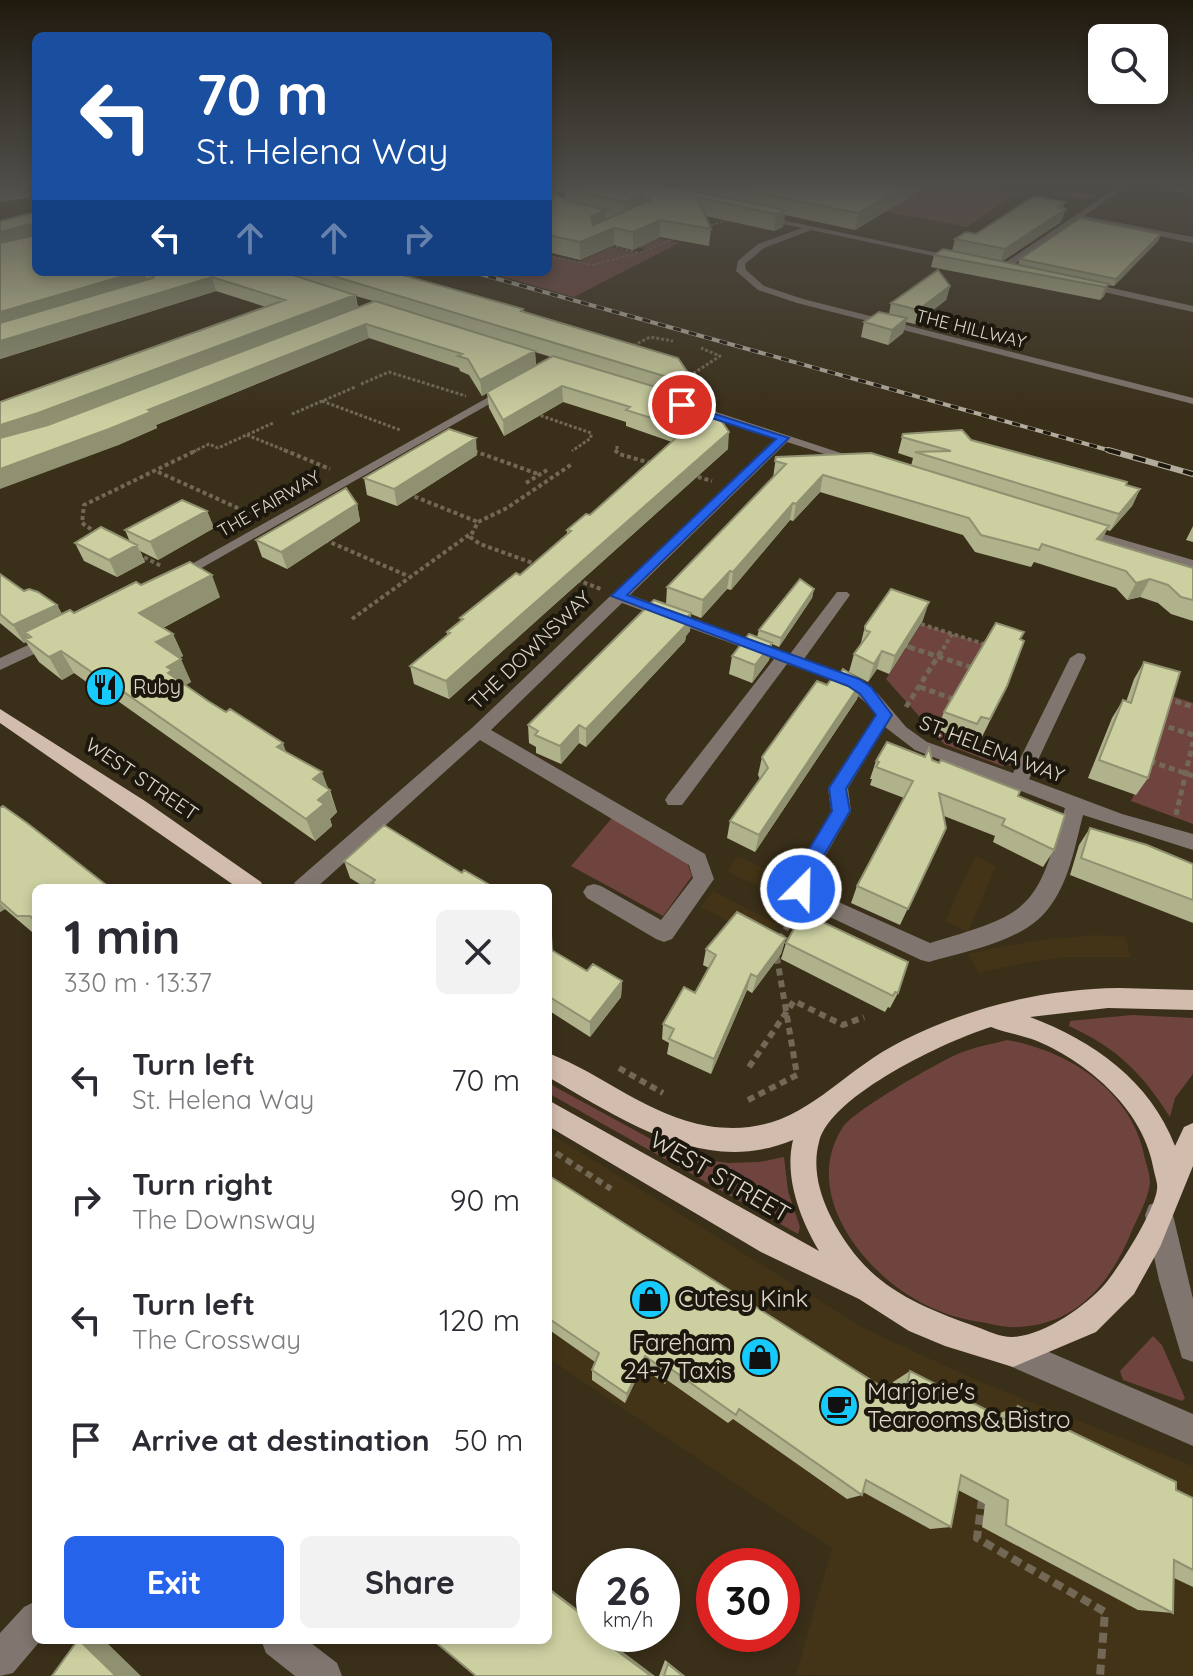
<!DOCTYPE html>
<meta charset="utf-8">
<style>
body{margin:0;font-family:Quicksand,sans-serif;background:#f2f2f3;color:#2b2b33;height:100vh;display:flex;flex-direction:column;font-size:30px;white-space:nowrap}
*{box-sizing:border-box;margin:0}
p{font-size:26px;color:#7c7c81}
.icon{flex:none;width:44px;height:44px;fill:none;stroke:currentColor;stroke-width:2;stroke-linecap:round;stroke-linejoin:round}
.map{position:relative;flex:1;overflow:hidden}
.details{position:absolute;left:32px;top:884px;width:520px;height:760px;display:flex;flex-direction:column;background:#fff;border-radius:12px;box-shadow:0 4px 12px #0003}
.details>*{flex:none}
.hud{position:absolute;left:32px;top:32px;width:520px;height:244px;border-radius:12px;box-shadow:0 4px 12px #0003;background:#1a4fa0;color:#fff;overflow:hidden}
.buttons{position:absolute;left:1088px;top:24px;display:grid;gap:16px}
.buttons a{display:grid;place-items:center;width:80px;height:80px;border-radius:12px;background:#fff;box-shadow:0 4px 12px #0003;font-size:40px}
.speed{position:absolute;left:576px;top:1548px;display:flex;gap:16px;font-size:40px;font-weight:700;text-align:center}
.speed>*{display:grid;place-content:center;width:104px;height:104px;border-radius:50%;background:#fff;box-shadow:0 4px 12px #0003;line-height:1}
.speed small{font-size:20px;font-weight:400}
.speed .limit{border:12px solid #d22;background:#fff;color:#111}
.pin{position:absolute;display:grid;place-items:center;width:68px;height:68px;color:#fff;margin:-34px;border:4px solid #fff;border-radius:50%;box-shadow:0 2px 8px #0007}
.me{position:absolute;width:88px;margin:-44px;rotate:23deg;stroke-linejoin:round;filter:drop-shadow(0 0 6px #0008)}
.turn{display:flex;align-items:center;gap:28px;height:168px;padding:0 32px;font-size:36px}
.turn .icon{width:104px;height:104px;stroke-width:2.5}
.turn b{display:block;font-size:56px;line-height:68px}
.lanes{display:flex;align-items:center;height:76px;padding:0 32px;background:#0003;justify-content:center;gap:40px;direction:ltr}
.lanes .off{opacity:.35}
.round{display:grid;place-items:center;flex:none;width:84px;height:84px;border-radius:12px;background:#f2f2f3}
.overview{display:flex;align-items:center;justify-content:space-between;height:136px;padding:0 32px}
h1{font-size:48px;font-weight:800;line-height:60px}
.action{display:flex;gap:16px;margin-top:auto;padding:16px 32px}
.action a{flex:1;height:92px;border-radius:12px;background:#2563eb;color:#fff;font-size:32px;font-weight:800;line-height:92px;text-align:center}
.action a+a{background:#f2f2f3;color:#2b2b33}
ul{padding:0;list-style:none}
li{display:flex;align-items:center;gap:24px;height:120px;padding:0 32px}
li div{flex:1}
li b{display:block;font-size:30px}
li em{font-style:normal}
.map>svg:first-child{display:block}
</style>
<div class="map">
<svg width="1193" height="1676" viewBox="0 0 1193 1676">
<rect width="100%" height="100%" fill="#3a2f19"/>
<path fill="#433417" d="M738,856L782,877L771,893L727,871Z
M975,856L996,866L968,932L945,921Z
M713,891L778,925L768,942L701,907Z
M1096,935L1125,937L1131,957H1066L1028,962L979,973L967,954L1032,941Z
M548,1132L865,1329L983,1383L1193,1466V1676L796,1675L832,1548L548,1358Z"/>
<path fill="#6f443f" d="M744,184H946L968,188L973,186L1021,190L1023,188L1017,187L1024,186L1090,193L1098,198C1078,204 1055,189 1035,190C1017,190 984,216 967,227Z
M620,229L679,243L574,297L486,272H548V255L578,262L611,247L638,253L645,250L638,247L652,240Z
M921,624L984,644L940,732L1018,762L1016,765L1002,766L944,744L886,679Z
M1166,694L1193,703V824L1131,801L1150,761Z
M612,818L686,860L692,876L663,916L571,866Z
M1132,1015L1193,1018V1074L1175,1098L1170,1117C1142,1073 1117,1048 1069,1026L1070,1021Z
M1007,1040C1070,1051 1133,1092 1145,1159C1147,1166 1150,1175 1150,1182C1149,1197 1139,1215 1133,1228C1112,1281 1078,1325 1017,1327C1005,1328 992,1324 981,1322C943,1317 907,1299 879,1272C840,1235 810,1178 843,1127C853,1111 940,1061 960,1053C975,1047 992,1044 1007,1040Z
M548,1083L684,1157L728,1163L759,1162L784,1157L788,1191L800,1227L798,1234L548,1093Z
M1153,1336L1162,1345L1185,1398L1182,1401L1123,1380L1120,1371Z"/>
<g fill="none" stroke-linecap="round" stroke-linejoin="round">
<path stroke="#726855" stroke-width="2" stroke-dasharray="3 2" stroke-linecap="butt" d="M706,227L731,219
M606,244L640,253L676,238
M548,256L592,265L639,253"/>
<path stroke="#726855" stroke-width="3" stroke-dasharray="3 2" stroke-linecap="butt" d="M629,348L650,337L673,341
M685,379L720,356L701,348
M361,384L389,372L466,396
M322,401L400,430
M292,414L355,387
M536,414L591,433V438L572,451
M247,435L289,452
M617,446V452
M193,452L209,444L218,448L273,423"/>
<path stroke="#726855" stroke-width="4" stroke-dasharray="4 3" stroke-linecap="butt" d="M284,450L330,469
M615,450L619,454L654,464
M474,451L538,474
M158,472L251,514
M691,475L712,481
M526,483L547,470
M408,494L478,522
M97,533L82,523L84,505L197,450
M325,540L408,576
M138,554L161,566
M538,565L480,544L470,537L478,522L507,508L572,464
M577,580L601,589
M352,619L470,534
M921,624L984,644
M906,646L915,649
M943,649L952,634"/>
<path stroke="#726855" stroke-width="5" stroke-dasharray="6 4" stroke-linecap="butt" d="M909,647L973,668
M920,687L956,700
M1166,698L1193,707
M906,707L944,647
M1159,724L1193,735
M1150,761L1193,776
M1176,815L1193,742"/>
<path stroke="#726855" stroke-width="6" stroke-dasharray="7 5" stroke-linecap="butt" d="M779,940L795,914
M749,1067L794,1001L843,1025L864,1017
M619,1068L663,1093
M748,1100L797,1075L776,952
M556,1153L611,1189"/>
<path stroke="#726855" stroke-width="8" stroke-dasharray="10 6" stroke-linecap="butt" d="M982,1499L977,1538L1105,1612L1100,1676"/>
<path fill="#81766f" fill-rule="evenodd" d="M1122,184H1130L1084,216L1193,237V243L1079,220L1006,270H1000V266Z
M1142,184L1193,190V194L1145,186Z
M0,187L36,191V195L0,191Z
M759,215L966,259L962,262L811,230L764,248L745,264L746,270L764,286L803,299L1193,398V404L797,303L758,290L736,271L738,261L758,244L802,228L756,219Z
M1080,281L1193,306V312L1077,286Z
M510,385L516,388L514,390L177,582L172,583L165,579Z
M690,406H698L868,462L862,466L787,442L630,595L790,654L837,592H847L850,595L804,659L860,679L878,694L906,727L927,742L1013,773L1070,658L1078,653L1084,654L1086,658L1029,779L1122,814L1193,834V850L1083,815C1075,846 1069,883 1048,909C1023,942 966,951 929,962L921,960L798,902L790,881L831,811L828,788L876,714C851,683 823,677 787,664L682,805H668L665,800L668,795L774,659L622,603L491,730L705,854L714,879L672,939L664,942L656,939L587,898L583,892L587,886L594,884L601,886L661,920L693,878L689,865L480,740L316,888H292L295,882L473,727L776,438L690,410ZM885,727L915,750L1065,808C1036,910 1032,913 930,943L814,891L811,881L851,811L848,788Z
M1079,527L1193,560V569L1074,534V528Z
M54,633L60,634V642L0,670V658Z
M1159,1201L1169,1205L1173,1215L1193,1299V1362L1182,1358L1159,1280L1145,1215L1149,1205Z
M1014,1337L1193,1414V1446L1003,1363L999,1352L1003,1341Z
M36,1601V1640H41L13,1673L0,1676V1633L24,1607Z
M261,1640H307L337,1663L342,1676H295L266,1653Z"/>
<path fill="#d2bcad" fill-rule="evenodd" d="M0,709L145,801L261,882L264,888H238L0,723Z
M1119,988L1193,990V1010L1108,1008L1030,1017C1094,1041 1150,1081 1175,1146L1184,1127L1193,1123V1166L1160,1247L1134,1294L1096,1332L1013,1367L945,1346L909,1331L859,1299L761,1252L548,1126V1100L819,1251C800,1219 784,1177 793,1140C705,1177 623,1120 548,1077V1053C603,1074 648,1116 708,1126C799,1140 830,1077 902,1041C970,1007 1043,989 1119,988ZM991,1027C1006,1033 1022,1035 1037,1041C1091,1064 1145,1112 1154,1171C1155,1176 1158,1184 1157,1189C1155,1211 1119,1267 1105,1284C1085,1307 1043,1336 1012,1337C1000,1337 988,1331 977,1327C933,1311 889,1295 858,1258C833,1227 808,1183 819,1142C830,1095 948,1040 991,1027Z"/>
<g stroke="#b3ab9b" stroke-width="4">
<path id="rail-far1" d="M473,272L1115,452"/>
</g>
<g stroke="#b3ab9b" stroke-width="6">
<path id="rail" d="M1108,450L1193,474"/>
</g>
<use href="#rail-far1" stroke="#1d180e" stroke-width="3" stroke-dasharray="8" stroke-linecap="butt"/>
<use href="#rail" stroke="#1d180e" stroke-width="4" stroke-dasharray="13" stroke-linecap="butt"/>
</g>
<path fill="#afb28a" fill-rule="evenodd" d="M0,184H36L35,188L26,187L31,197L0,202Z
M548,184H931L855,230L785,215L783,227L774,231L705,216L711,229L709,246L660,237L633,250L614,245L580,260L548,252ZM565,190V200L556,195L557,193Z
M1063,208L1061,222L1002,261L1018,265L1020,259L1161,234L1158,241L1114,286L1108,285L1104,296L1100,300L931,267L934,255L952,251L955,239Z
M36,212V272H392L523,309L524,312L697,386L696,399L728,449L449,699L414,684L410,666L447,635V632L461,621L460,618L520,575L567,535V530L590,515L672,442L626,426V422L563,402L504,436L489,408L487,393L482,396L469,375L460,371L459,368L369,338L156,425L157,428L116,446L266,307L216,291L0,359V221ZM356,296L373,301L358,307ZM535,352L551,357L536,365Z
M950,286L946,300L915,324L906,322L903,333L888,345L861,337L864,322L889,314L891,303Z
M903,434L971,440L1140,489L1132,506L1110,531L1107,530L1101,540L1193,568V621L1171,614L1158,603L1140,597L1127,600L1116,588L1034,562L1031,567L975,552L963,535L820,492L793,521L790,520L731,590L727,589L701,618L691,614L690,631L686,636L685,641L586,747L579,743L561,764L536,753V747L529,743L528,725L666,604L667,587L773,478L776,457L911,466L913,458L898,453Z
M477,455L397,506L367,495L364,478Z
M357,504L360,521L287,569L262,557L256,540Z
M207,511L214,528L158,560L140,551L145,562L117,577L84,561L75,543L130,542L125,530Z
M1193,526V542L1186,540Z
M0,574L24,591L57,605L62,614L74,613L141,585L220,597L163,628L173,634L183,656L179,658L191,682L185,685L286,752L330,790L337,812L330,819L332,826L315,841L108,694L106,696L74,673L62,680L39,662L26,642L24,643L0,623Z
M814,589L812,598L779,647L772,644L769,660L752,683L729,674L732,656L757,637L759,630Z
M923,620L889,674L877,669L868,682L849,672L854,654L860,647L865,626Z
M1020,639L1007,686L982,737L973,734L969,742L937,730L944,712Z
M1144,662L1148,778L1136,795L1088,778L1112,718L1123,700L1126,702L1134,679Z
M837,679L862,681L857,699L755,852L727,838L730,821L760,779L758,775L762,757L827,685Z
M932,760L1018,796L1054,850L1043,867L993,842L995,836L944,816L946,828L900,925L851,903L857,886L904,798L870,785L872,779H870L876,761Z
M0,808L36,888V932H32L5,909L0,912Z
M1090,828L1193,864V923L1070,875L1079,845Z
M344,861L462,873L488,884V888H366L350,878Z
M548,933L553,951L587,971L622,981L621,997L590,1037L548,1010Z
M786,938L781,954L752,993L747,990L711,1074L667,1054L669,1043L662,1039L663,1024L695,993L709,968L703,965L706,949Z
M786,943L898,993L890,1008L888,1007L885,1012L781,959Z
M548,1175L891,1393L893,1382L910,1371L995,1415L1018,1406L1193,1498V1587L1174,1578L1173,1613L1138,1610L982,1527L985,1504L958,1490L951,1527L930,1529L863,1492L862,1495L847,1499L733,1419L728,1423L667,1380L665,1384L642,1367L625,1403L592,1380V1370L595,1362L548,1329Z
M665,1660L685,1676H659Z"/>
<path fill="#8f9170" d="M552,184H580L565,187V190L557,193L549,207V190Z
M908,184H931L855,230L858,213Z
M26,185L31,197L0,202V189Z
M642,195V211L623,219V202Z
M1065,202L1062,211L1066,209L1061,222L1000,263L1005,249Z
M606,210V227L592,233L591,216Z
M785,210L783,227L774,231L776,214Z
M660,220V237L633,250V232Z
M30,224L35,237L0,247V232Z
M614,228V245L580,260V242Z
M1161,234L1158,241L1114,286L1116,279Z
M137,272H144L148,284L0,329V312Z
M212,277L216,291L0,359V341Z
M1109,284L1104,296L1100,300L1105,287Z
M950,286L946,300L915,324L918,310Z
M355,295L358,309L0,444V425Z
M907,318L903,333L888,345L892,330Z
M366,324L369,338L156,425L157,428L116,446L0,489V469Z
M535,351L536,366L482,396L480,380Z
M562,386L563,402L504,436L503,420Z
M729,432L728,449L449,699L446,681Z
M476,438L477,455L397,506L394,489Z
M823,475L820,492L793,521L796,504Z
M1140,489L1132,506L1110,531L1119,514Z
M793,503L790,520L731,590L733,572Z
M357,504L360,521L287,569L281,552Z
M207,511L214,528L158,560L150,542Z
M1109,526L1100,543L1097,539Z
M137,545L145,562L117,577L109,560Z
M730,571L727,589L701,618L703,600Z
M212,575L220,597L150,635L139,613Z
M1150,579L1140,597L1127,600L1136,583Z
M814,589L812,598L779,647L781,638Z
M929,602L923,620L889,674L895,656Z
M57,605L66,622L31,637L25,632L30,640L25,639L26,642L24,643L13,625Z
M691,613L690,631L686,636L685,641L586,747V729Z
M173,634L183,656L167,665L156,642Z
M772,643L769,660L752,683L755,665Z
M61,651L74,673L62,680L49,657Z
M882,651L877,669L868,682L874,664Z
M181,659L191,682L181,688L168,673L167,667Z
M95,672L108,694L106,696L93,673Z
M862,681L857,699L755,852L759,835Z
M579,725V743L561,764L560,746Z
M283,743L291,766L277,747Z
M322,772L337,812L330,819L332,826L315,841L306,819L313,779Z
M0,903L5,909L0,912Z
M552,936L553,952L548,958V941Z
M786,938L781,954L752,993L757,977Z
M751,974L747,990L711,1074L714,1059Z
M622,981L621,997L590,1037V1022Z
M645,1356L642,1367L625,1403L627,1394Z
M548,1587L593,1621V1623L548,1589Z
M595,1634H599L655,1676H651Z
M79,1640H104L141,1676H116Z
M665,1660L685,1676H683L668,1664Z"/>
<path fill="#cccfa0" stroke="#8f9170" stroke-width="2" d="M0,184H17L26,185L0,189Z
M548,184H552L549,190L568,201L606,210L591,216L593,225L651,200L642,195L623,202L565,187L571,184H659L785,210L776,214L697,197L711,229L660,220L633,232L614,228L580,242L548,235Z
M713,184H908L858,213Z
M1034,196L1065,202L1058,207L1066,209L1005,249L955,239L966,232L976,234Z
M36,212V272H137L0,312V243L31,236L34,227L30,224L0,232V221Z
M1080,218L1161,234L1116,279L1020,259Z
M943,249L1109,284L1105,287L934,255Z
M938,270L950,286L918,310L891,303Z
M149,272H283L355,295L38,413L0,425V402L285,300L212,277L0,341V323L153,278L155,274Z
M320,272H392L523,309L521,311L678,358L697,386Z
M375,301L535,351L480,380L468,359L458,356L462,354L366,324L148,410L151,412L109,429L0,469V438L48,425Z
M879,312L907,318L892,330L864,322Z
M553,356L709,403L729,432L446,681L410,666L450,633L447,632L463,619L460,618L516,573L520,575L571,531L567,530L586,514L590,515L686,429L626,410L630,407L562,386L503,420L487,392Z
M449,429L476,438L394,489L364,478Z
M962,430L971,440L1127,482L1126,485L1140,489L1119,514L915,452L951,451L902,437L903,434Z
M871,453L1109,526L1097,539L1193,568V600L1181,597L1168,585L1150,579L1136,583L1126,571L1042,544L1039,550L981,535L969,518L823,475L796,504L793,503L733,572L730,571L703,600L667,587L786,464L775,461L776,457Z
M346,488L357,504L281,552L256,540Z
M182,500L207,511L150,542L125,530Z
M101,527L137,545L109,560L75,543Z
M190,562L212,575L139,613L173,634L156,642L181,659L167,667L172,670L168,673L208,701L226,712L230,709L283,743L277,747L322,772L313,779L330,790L318,800L324,804L306,819L95,672L93,673L61,651L49,657L25,639L31,637L25,632L70,610L74,613L136,582L141,585Z
M0,574L24,591L29,589L38,592L57,605L13,625L0,614Z
M800,579L814,589L781,638L759,630Z
M891,589L929,602L895,656L882,651L874,664L854,654L870,632L865,630V626Z
M654,600L691,613L683,622L687,624L586,729L579,725L560,746L535,735L538,731L528,725Z
M996,623L1024,632L1020,639L1024,641L1007,686L990,719L981,717L977,724L944,712Z
M749,634L772,643L755,665L732,656Z
M1144,662L1180,672L1148,778L1099,760L1123,700L1131,703Z
M843,669L862,681L759,835L730,821L768,768L762,757L798,707L817,681L827,685L832,678L837,679Z
M887,742L925,757L929,748L932,760L939,763L941,760L1020,791L1018,796L1065,815L1054,850L1002,825L1005,819L939,793L946,828L908,909L857,886L913,781L876,767L879,762L876,761Z
M3,806L27,823L110,888H36V922L30,916H17L0,901V808Z
M384,825L462,873L464,870L488,884L485,887L487,888H381L372,883L375,880L344,861Z
M1090,828L1147,845L1193,864V900L1081,858Z
M737,912L786,938L757,977L751,974L714,1059L669,1039L674,1029L663,1024L684,987L695,993L716,955L706,949Z
M803,913L908,962L898,993L895,992L893,996L786,943Z
M548,948L587,971L593,964L622,981L590,1022L548,996Z
M548,1175L904,1401L910,1371L1016,1425L1018,1406L1176,1482V1490L1193,1498V1570L1174,1560L1173,1613L1006,1525L1008,1500L961,1475L951,1527L866,1480L862,1495L739,1409L736,1415L671,1369L669,1373L645,1356L627,1394L592,1370L599,1353L548,1318Z
M548,1589L593,1623L590,1630L594,1634L651,1676H476L433,1640H548Z
M78,1640H79L116,1676H52Z
M668,1664L683,1676H664Z"/>
<linearGradient id="sky" x2="0" y2="1"><stop stop-color="#201a0e"/><stop offset="0.44" stop-color="#4f4d49"/><stop offset="1" stop-color="#4f4d49" stop-opacity="0"/></linearGradient>
<rect width="1193" height="419" fill="url(#sky)"/>
<path fill="#2563eb" stroke="#184099" stroke-width="2" d="M678,402L789,438L627,595L859,679L871,687L892,715L846,789L850,811L809,881L808,895H794L790,881L832,811L829,788L876,715L860,694L848,686L611,596L776,439L678,407Z"/>
<defs>
<g id="restaurant-disc" transform="scale(2)"><circle r="9.5" fill="#16cafb" stroke="#1d180e"/><path d="M-5-6h1v4h1v-4h1v4h1v-4h1v5L-1.5 .5V6h-2V.5L-5-1ZM5-6V6H3V1.5H1.5Q1.5-4 5-6Z" fill="#111"/></g>
<g id="shop-disc" transform="scale(2)"><circle r="9.5" fill="#16cafb" stroke="#1d180e"/><path d="M-5-2.5h2.3a2.7 3.5 0 0 1 5.4 0H5L5.5 6h-11ZM-1.5-2.5h3a1.5 2.3 0 0 0-3 0Z" fill="#111"/></g>
<g id="cafe-disc" transform="scale(2)"><circle r="9.5" fill="#16cafb" stroke="#1d180e"/><path d="M-5.5-4.5H6V0H3Q3 3.5 0 3.5H-2.5Q-5.5 3.5-5.5 0ZM3-3.2v2h1.7v-2ZM-6 4.5H4V6H-6Z" fill="#111"/></g>
</defs>
<g fill-rule="evenodd">
<use href="#restaurant-disc" x="105" y="687"/>
<use href="#shop-disc" x="650" y="1299"/>
<use href="#shop-disc" x="760" y="1357"/>
<use href="#cafe-disc" x="839" y="1406"/>
</g>
<g text-anchor="middle" stroke-width="8" stroke-linejoin="round" paint-order="stroke">
<g font-size="18" fill="#ddd6c9" stroke="#1d180e">
<text transform="translate(971 329) rotate(14)" y="6">THE HILLWAY</text>
<text transform="translate(269 504) rotate(-30)" y="6">THE FAIRWAY</text>
</g>
<g font-size="20" fill="#ddd6c9" stroke="#1d180e">
<text transform="translate(530 650) rotate(-44)" y="7">THE DOWNSWAY</text>
<text transform="translate(992 749) rotate(21)" y="7">ST. HELENA WAY</text>
<text transform="translate(142 779) rotate(34)" y="7">WEST STREET</text>
</g>
<g font-size="20" fill="#ddd6c9" stroke="#1d180e" text-anchor="start">
<text x="133" y="694">Ruby</text>
</g>
<g font-size="24" fill="#ddd6c9" stroke="#1d180e">
<text transform="translate(720 1177) rotate(30)" y="8">WEST STREET</text>
</g>
<g font-size="24" fill="#ddd6c9" stroke="#1d180e" text-anchor="start">
<text x="678" y="1307">Cutesy Kink</text>
<text x="732" y="1351" text-anchor="end">Fareham<tspan x="732" dy="28">24-7 Taxis</tspan></text>
<text x="867" y="1400">Marjorie's<tspan x="867" dy="28">Tearooms &amp; Bistro</tspan></text>
</g>
</g>
</svg>
<div class="buttons">
<a><svg class="icon" aria-label="search" viewBox="0 0 24 24"><circle cx="10" cy="10" r="6"/><path d="M15 15l6 6"/></svg></a>
</div>
<div class="speed"><div>26<small>km/h</small></div><div class="limit">30</div></div>
<div class="pin" style="left:682px;top:405px;background:#d93025"><svg class="icon" aria-label="arrive" viewBox="0 0 24 24"><path d="M6 21V4h12l-3 4 3 4H6"/></svg></div>
<svg class="me" style="left:801px;top:889px" viewBox="-20 -20 40 40"><circle r="17" fill="#2563eb" stroke="#fff" stroke-width="3"/><path d="M0-11L8 9 0 5-8 9z" fill="#fff"/></svg>
<div class="hud">
<div class="turn"><svg class="icon" aria-label="left" viewBox="0 0 24 24"><path d="M17 20v-9H6M10 6l-5 5 5 5"/></svg><div><b>70 m</b>St. Helena Way</div></div>
<div class="lanes"><svg class="icon" aria-label="left" viewBox="0 0 24 24"><path d="M17 20v-9H6M10 6l-5 5 5 5"/></svg><svg class="icon off" aria-label="ahead" viewBox="0 0 24 24"><path d="M12 20V5M6 11l6-6 6 6"/></svg><svg class="icon off" aria-label="ahead" viewBox="0 0 24 24"><path d="M12 20V5M6 11l6-6 6 6"/></svg><svg class="icon off" aria-label="right" viewBox="0 0 24 24"><path d="M7 20v-9h11M14 6l5 5-5 5"/></svg></div>
</div>
<section class="details">
<div class="overview"><div><h1>1 min</h1><p>330 m · 13:37</p></div><a class="round"><svg class="icon" aria-label="close" viewBox="0 0 24 24"><path d="M6 6l12 12M18 6L6 18"/></svg></a></div>
<ul>
<li><svg class="icon" aria-label="left" viewBox="0 0 24 24"><path d="M17 20v-9H6M10 6l-5 5 5 5"/></svg><div><b>Turn left</b><p>St. Helena Way</p></div><em>70 m</em></li>
<li><svg class="icon" aria-label="right" viewBox="0 0 24 24"><path d="M7 20v-9h11M14 6l5 5-5 5"/></svg><div><b>Turn right</b><p>The Downsway</p></div><em>90 m</em></li>
<li><svg class="icon" aria-label="left" viewBox="0 0 24 24"><path d="M17 20v-9H6M10 6l-5 5 5 5"/></svg><div><b>Turn left</b><p>The Crossway</p></div><em>120 m</em></li>
<li><svg class="icon" aria-label="arrive" viewBox="0 0 24 24"><path d="M6 21V4h12l-3 4 3 4H6"/></svg><div><b>Arrive at destination</b></div><em>50 m</em></li>
</ul>
<div class="action"><a>Exit</a><a>Share</a></div>
</section>
</div>
